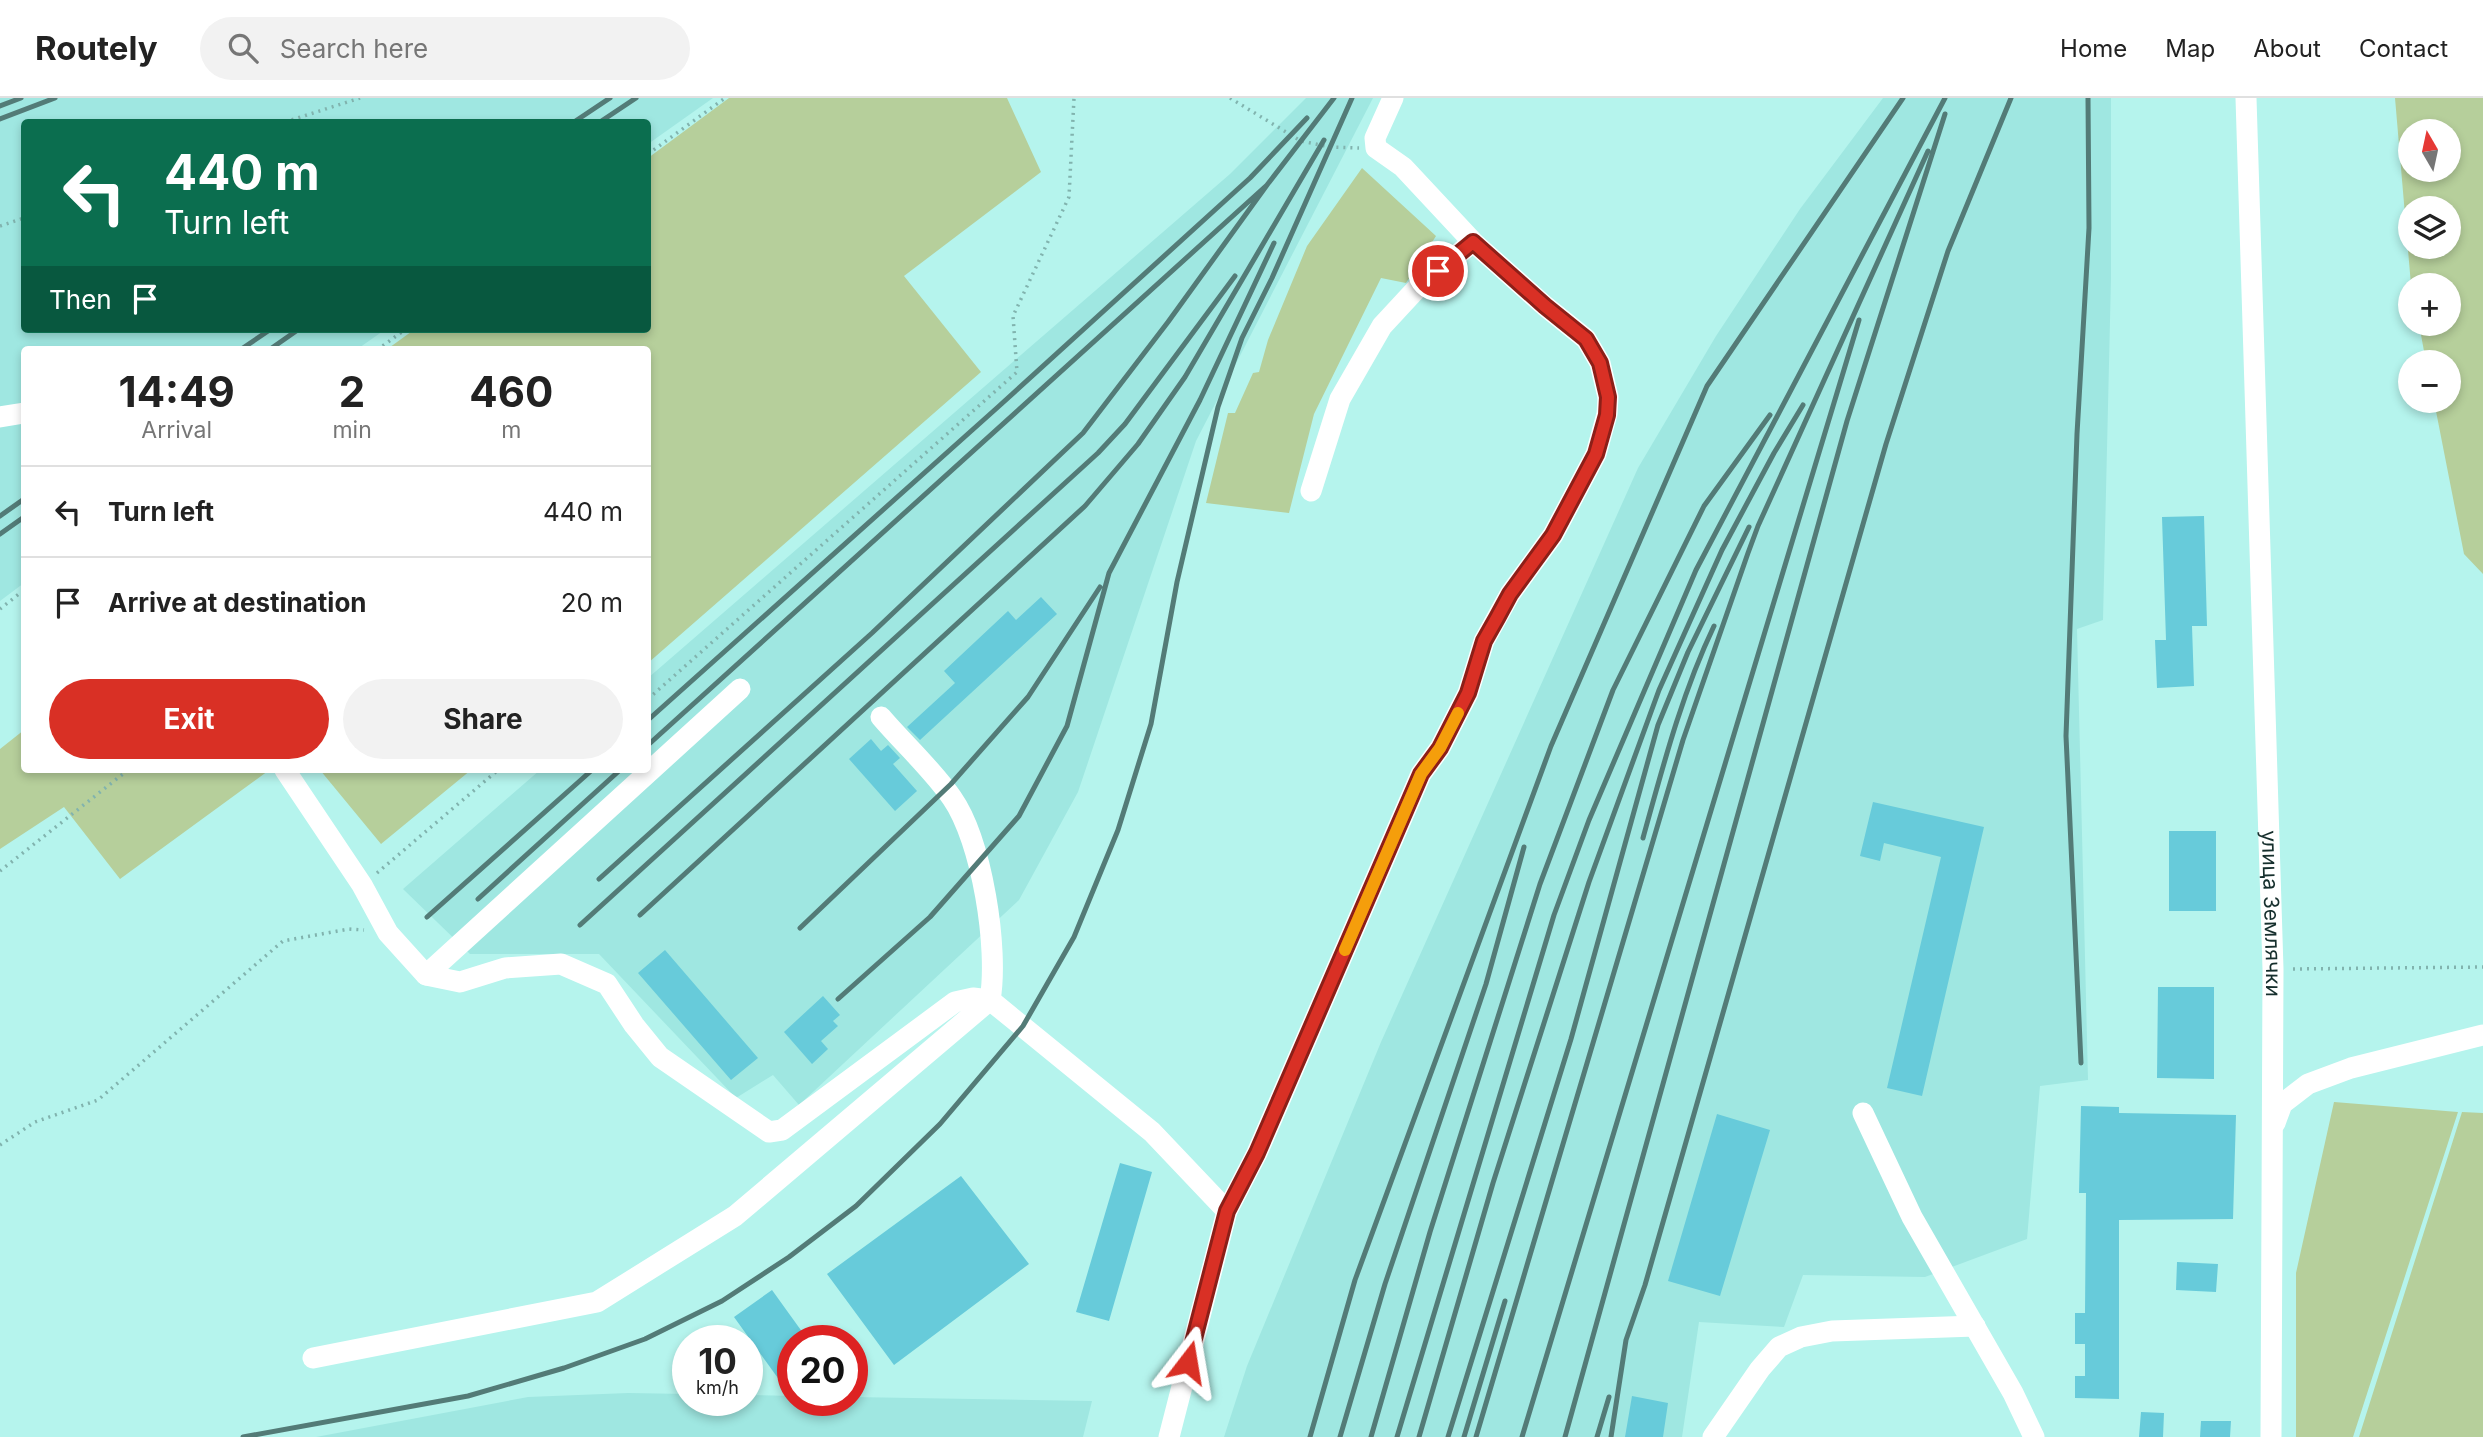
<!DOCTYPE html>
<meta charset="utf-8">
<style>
body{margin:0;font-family:Inter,sans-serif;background:#f2f2f2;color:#222;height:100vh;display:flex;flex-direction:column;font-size:26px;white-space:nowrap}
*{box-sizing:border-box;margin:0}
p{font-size:23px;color:#767676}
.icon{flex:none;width:38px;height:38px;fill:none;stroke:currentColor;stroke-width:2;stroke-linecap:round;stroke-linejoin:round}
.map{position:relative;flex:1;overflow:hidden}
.drawer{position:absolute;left:21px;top:248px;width:630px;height:427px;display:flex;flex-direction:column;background:#fff;border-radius:7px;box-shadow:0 4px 10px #0003}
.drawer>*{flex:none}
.top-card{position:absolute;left:21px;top:21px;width:630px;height:214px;border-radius:7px;box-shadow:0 4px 10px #0003;background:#0b6e4f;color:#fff;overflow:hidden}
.needle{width:46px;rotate:351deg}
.controls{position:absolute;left:2398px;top:21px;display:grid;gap:14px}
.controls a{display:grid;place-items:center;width:63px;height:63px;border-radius:50%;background:#fff;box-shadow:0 4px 10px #0003;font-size:35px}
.speed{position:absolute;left:672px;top:1227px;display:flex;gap:14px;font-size:35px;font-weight:700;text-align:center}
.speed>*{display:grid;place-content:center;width:91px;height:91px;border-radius:50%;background:#fff;box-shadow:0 4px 10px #0003;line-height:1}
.speed small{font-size:18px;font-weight:400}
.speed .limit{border:10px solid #d22;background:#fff;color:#111}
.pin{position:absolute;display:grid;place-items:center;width:60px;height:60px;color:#fff;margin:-30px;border:4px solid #fff;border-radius:50%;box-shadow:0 2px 7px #0007}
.me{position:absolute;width:77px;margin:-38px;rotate:14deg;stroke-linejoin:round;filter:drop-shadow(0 0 5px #0008)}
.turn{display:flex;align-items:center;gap:24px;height:147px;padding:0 28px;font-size:32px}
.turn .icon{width:91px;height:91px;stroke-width:2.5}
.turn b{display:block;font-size:49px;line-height:60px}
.then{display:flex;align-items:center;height:66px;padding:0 28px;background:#0003;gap:14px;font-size:26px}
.eta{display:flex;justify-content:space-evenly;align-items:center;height:119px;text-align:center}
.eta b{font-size:42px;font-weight:700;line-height:49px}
.cta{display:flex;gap:14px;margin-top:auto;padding:14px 28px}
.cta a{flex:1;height:80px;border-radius:42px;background:#d93025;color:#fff;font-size:28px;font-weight:700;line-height:80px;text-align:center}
.cta a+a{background:#f2f2f2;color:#222}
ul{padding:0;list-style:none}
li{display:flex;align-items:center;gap:21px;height:91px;padding:0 28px;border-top:2px solid #e0e0e0}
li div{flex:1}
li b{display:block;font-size:26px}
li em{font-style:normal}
header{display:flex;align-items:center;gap:42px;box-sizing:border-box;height:98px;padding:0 35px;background:#fff;border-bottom:2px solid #e0e0e0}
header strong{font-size:33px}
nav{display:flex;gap:38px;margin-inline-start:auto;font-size:24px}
.search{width:490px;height:63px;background:#f2f2f2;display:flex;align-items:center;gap:18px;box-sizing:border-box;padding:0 24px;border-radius:38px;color:#767676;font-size:26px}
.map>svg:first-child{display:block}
</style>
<header>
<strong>Routely</strong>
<div class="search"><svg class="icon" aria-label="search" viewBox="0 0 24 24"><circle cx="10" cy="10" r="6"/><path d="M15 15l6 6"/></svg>Search here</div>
<nav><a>Home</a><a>Map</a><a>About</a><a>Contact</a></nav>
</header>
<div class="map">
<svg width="2483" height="1339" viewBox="0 0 2483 1339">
<rect width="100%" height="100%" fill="#b5f4ed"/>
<path fill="#9fe7e1" d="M0,0H713L648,46V24H24V231H386L356,252H24V485L0,503Z
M1306,0H1373L1196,343L1078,694L1019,802L799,1007L773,977L736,1000L599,856H470L403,791L540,672H648V580L1230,76Z
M1883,0H2111V180L2103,522L2077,531L2088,982L2040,988L2027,1141L1925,1179L1803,1177L1784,1229L1699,1224L1682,1339H1224L1247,1268L1381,944L1638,370L1716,238L1800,111Z
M628,1295L688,1296V1302H747V1297L793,1298V1302H852V1299L1092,1303L1083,1339H316L528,1299Z"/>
<path fill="#b6cf9b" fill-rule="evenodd" d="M729,0H1007L1041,74L904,178L981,274L648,565V252H386L415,231H648V60Z
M2395,0H2483V476L2464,456L2434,303H2448V264H2426L2419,226H2448V187H2411ZM2448,33V72H2410V33ZM2448,110V149H2410V110Z
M1362,70L1436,138L1406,185L1381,180L1314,316L1289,415L1206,405L1228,315H1235L1253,275L1259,274L1268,242L1307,148Z
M24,632V672L268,673L120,781L64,709L0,751V651Z
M320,672H471L381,746Z
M2334,1004L2458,1014L2353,1339H2296V1175Z
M2462,1014L2483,1015V1339H2359Z"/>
<path fill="#67cbda" d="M2204,418L2207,528H2192L2194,588L2157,590L2155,542H2166L2162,419Z
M1041,499L1057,516L920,642L907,629L955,585L944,573L1008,513L1016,522Z
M871,641L881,653L888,647L900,660L893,666L917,693L895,713L849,661Z
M1873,704L1984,729L1922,998L1887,990L1941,759L1884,745L1880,763L1860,758Z
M2169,733H2216V813H2169Z
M665,852L758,960L731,982L638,875Z
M2158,889H2214V981L2157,980Z
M823,898L840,917L833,923L838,928L821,943L828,951L812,966L784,934Z
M2081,1008L2119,1009V1015L2236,1017L2233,1121L2119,1122V1301L2075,1300V1278H2085V1246H2075V1215H2085L2086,1095H2079Z
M1717,1016L1770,1032L1720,1198L1668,1183Z
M1120,1065L1152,1074L1109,1223L1076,1214Z
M961,1078L1029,1166L894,1267L827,1176Z
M2177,1164L2218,1166L2216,1194L2176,1192Z
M772,1192L808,1242H793V1301L734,1219Z
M1632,1298L1668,1305L1663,1339H1625Z
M2141,1314L2164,1315L2163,1339H2139Z
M2201,1323H2231L2230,1339H2200Z"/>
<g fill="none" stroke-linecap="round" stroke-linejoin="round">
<path stroke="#81b3ae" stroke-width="3.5" stroke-dasharray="2 5" stroke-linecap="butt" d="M1230,0L1301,43L1330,49L1359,50
M285,24L360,0
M648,56L725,0
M0,128L24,120
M377,252L406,231
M0,511L24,492
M648,601L1017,274L1013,218L1069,99L1074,0
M0,773L128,672
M377,775L498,672
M2293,871L2483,869
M0,1047L35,1024L98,1002L283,843L349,831L364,832"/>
<g stroke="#fff" stroke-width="21">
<path id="s1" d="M2246,0L2273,871L2271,1339"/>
<path d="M0,319L24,315"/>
<path d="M1311,393L1340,301L1382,228L1420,187L1473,144"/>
<path d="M285,672L362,787L388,835L426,877L460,884L505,870L561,866L607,886L634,927L660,959L769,1034L782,1032L955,904L973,900L990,902L1152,1034L1227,1113"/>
<path d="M426,877L740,591"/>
<path d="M1863,1015L1912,1119L2013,1295L2034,1339"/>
<path d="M2275,1025L2282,1006L2308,986L2351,970L2483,937"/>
<path d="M313,1260L597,1204L735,1118L990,902C999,851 982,743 952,700C932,671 904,646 881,619"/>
<path d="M1169,1339L1227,1113L1257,1055L1421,676L1440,650L1468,595L1484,543L1510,496L1553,437L1596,356L1607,316L1608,299L1600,265L1586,241L1545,208L1473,144L1403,69L1376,50L1375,40L1393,0"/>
<path d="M1713,1339L1760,1271L1779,1249L1801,1239L1832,1233L1975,1228"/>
</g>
<path stroke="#537b77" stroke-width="5" d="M0,8L21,0
M0,21L55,0
M574,24L610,0
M600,24L636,0
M240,252L271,231
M269,252L299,231
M0,418L24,401
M0,436L24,419
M648,622L998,309L1250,80L1307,20
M648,647L1267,87L1334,0
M1643,740C1663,668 1682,595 1714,528
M599,781L872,535L1083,335L1168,224L1267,87
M478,801L620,672
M640,817L1085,408L1138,346L1185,279L1324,42
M427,819L592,672
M580,827L1098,355L1125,326L1235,178
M800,830L951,686L1028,599L1100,489
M838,901L930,819L1019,718L1067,628L1109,475L1200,302L1274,145
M2081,965L2066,638L2077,336L2089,130L2088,0
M243,1339L468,1298L564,1270L645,1241L722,1203L789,1159L856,1108L940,1026L1023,928L1074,839L1118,732L1151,626L1177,484L1218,309L1242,240L1272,180L1352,0
M1310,1339L1355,1182L1551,648L1707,288L1903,0
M1340,1339L1385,1186L1486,886L1524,749
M1371,1339L1430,1134L1540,786L1613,592L1704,408L1770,317
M1397,1339L1554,817L1589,722L1696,472L1945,0
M1419,1339L1493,1085L1589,784L1659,592L1722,452L1774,355L1803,307
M1448,1339L1571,941L1658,627L1688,554L1749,429
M1464,1339L1505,1203
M1476,1339L1683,642L1748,455L1758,428L1928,53
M1522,1339L1859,222
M1565,1339L1847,323L1945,16
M1597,1339L1609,1299
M1611,1339L1626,1242L1645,1187L1886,346L1948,153L2011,0"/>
</g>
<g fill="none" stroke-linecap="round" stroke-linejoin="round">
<g stroke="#8d1f18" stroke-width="18">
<path id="route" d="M1188,1264L1227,1113L1257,1055L1421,676L1440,650L1468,595L1484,543L1497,520L1510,496L1553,437L1596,356L1607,317L1608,299L1600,265L1586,241L1545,208L1473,144L1438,173"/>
</g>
<use href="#route" stroke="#d93025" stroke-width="12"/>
<path stroke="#f59e0b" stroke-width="12" d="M1345,852L1421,676L1440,650L1458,615"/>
</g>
<g text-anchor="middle" stroke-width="7" stroke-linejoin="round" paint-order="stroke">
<g font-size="21" fill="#162f2d" stroke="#fff">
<text dy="7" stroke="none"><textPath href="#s1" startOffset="816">улица Землячки</textPath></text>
</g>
</g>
</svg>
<div class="controls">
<a><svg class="needle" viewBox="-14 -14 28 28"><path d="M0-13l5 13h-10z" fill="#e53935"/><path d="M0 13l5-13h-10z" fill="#767676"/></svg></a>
<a><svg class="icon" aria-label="layers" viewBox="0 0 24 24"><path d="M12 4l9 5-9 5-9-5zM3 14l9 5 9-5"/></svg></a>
<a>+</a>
<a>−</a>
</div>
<div class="speed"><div>10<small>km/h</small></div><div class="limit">20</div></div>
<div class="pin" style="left:1438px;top:173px;background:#d93025"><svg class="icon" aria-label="arrive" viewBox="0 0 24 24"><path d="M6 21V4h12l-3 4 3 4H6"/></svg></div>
<svg class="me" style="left:1188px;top:1264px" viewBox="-20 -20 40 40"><path d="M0-17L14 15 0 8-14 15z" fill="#d93025" stroke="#fff" stroke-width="4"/></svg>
<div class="top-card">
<div class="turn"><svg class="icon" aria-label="left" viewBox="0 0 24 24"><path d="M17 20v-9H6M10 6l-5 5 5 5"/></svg><div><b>440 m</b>Turn left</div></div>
<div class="then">Then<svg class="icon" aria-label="arrive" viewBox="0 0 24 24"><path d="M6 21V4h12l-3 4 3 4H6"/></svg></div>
</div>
<section class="drawer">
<div class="eta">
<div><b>14:49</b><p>Arrival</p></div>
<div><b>2</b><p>min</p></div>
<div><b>460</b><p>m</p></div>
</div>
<ul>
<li><svg class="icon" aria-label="left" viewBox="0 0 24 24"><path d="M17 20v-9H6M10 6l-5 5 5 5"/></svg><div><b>Turn left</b></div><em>440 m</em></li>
<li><svg class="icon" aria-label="arrive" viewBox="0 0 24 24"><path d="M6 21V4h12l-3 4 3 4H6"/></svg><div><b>Arrive at destination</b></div><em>20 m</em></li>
</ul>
<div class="cta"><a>Exit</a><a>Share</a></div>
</section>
</div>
